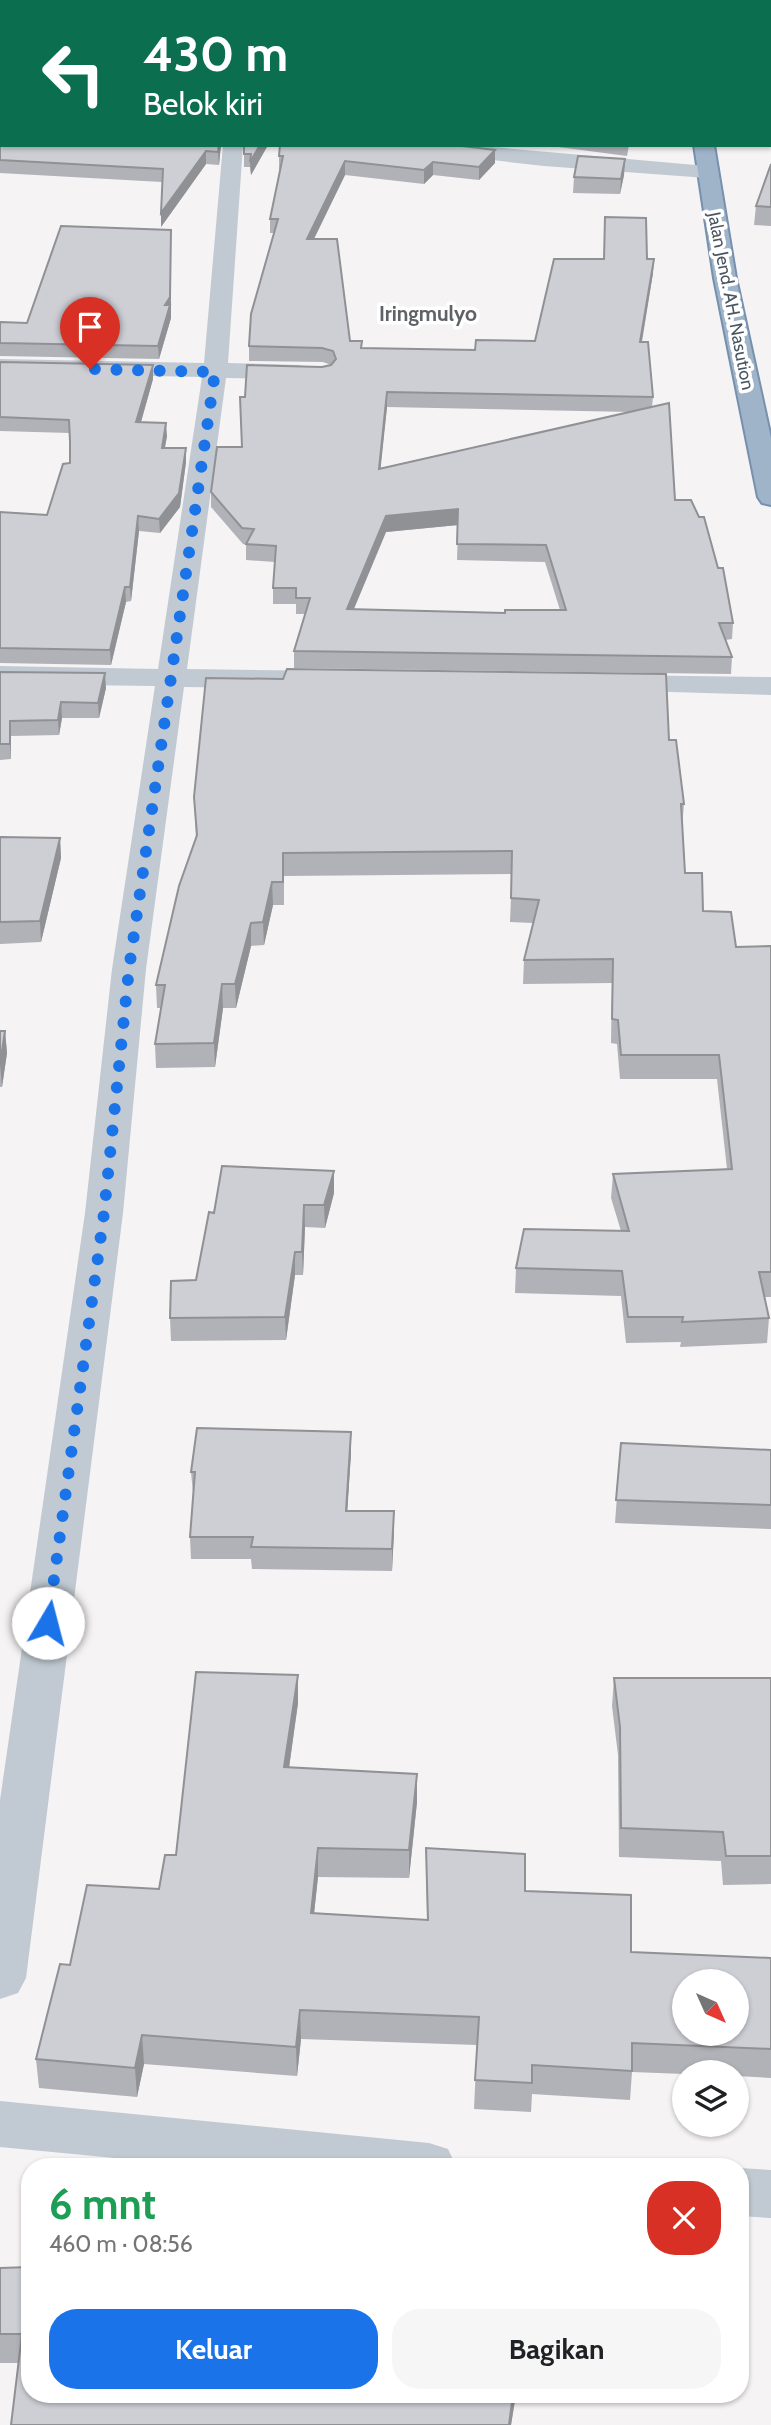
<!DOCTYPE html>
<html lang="id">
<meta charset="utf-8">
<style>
body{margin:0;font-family:Cabin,sans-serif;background:#f6f6f6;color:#202124;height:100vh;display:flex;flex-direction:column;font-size:26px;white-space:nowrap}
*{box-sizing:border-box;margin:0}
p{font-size:23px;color:#757577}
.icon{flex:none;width:38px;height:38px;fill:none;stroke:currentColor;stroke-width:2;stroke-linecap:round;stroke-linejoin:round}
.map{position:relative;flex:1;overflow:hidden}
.details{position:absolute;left:21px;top:2158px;width:728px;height:245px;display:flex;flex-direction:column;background:#fff;border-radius:28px;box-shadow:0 2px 5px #0004}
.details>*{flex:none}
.guide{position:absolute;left:0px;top:0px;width:772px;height:147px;box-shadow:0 2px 5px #0004;background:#0b6e4f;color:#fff;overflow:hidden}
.needle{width:46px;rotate:135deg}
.buttons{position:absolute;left:672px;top:1969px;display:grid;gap:14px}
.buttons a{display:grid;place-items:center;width:77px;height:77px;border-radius:50%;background:#fff;box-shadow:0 2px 5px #0004;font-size:35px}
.pin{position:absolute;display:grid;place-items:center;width:60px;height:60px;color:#fff;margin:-72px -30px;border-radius:50% 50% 50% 0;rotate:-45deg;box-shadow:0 0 7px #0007}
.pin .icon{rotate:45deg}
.me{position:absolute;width:77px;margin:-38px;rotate:8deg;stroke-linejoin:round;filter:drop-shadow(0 0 5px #0008)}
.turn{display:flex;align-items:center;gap:24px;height:147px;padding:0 28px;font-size:32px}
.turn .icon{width:91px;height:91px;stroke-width:2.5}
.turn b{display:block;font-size:49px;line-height:60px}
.round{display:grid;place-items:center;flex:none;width:74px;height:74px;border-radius:28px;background:#f6f6f6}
.summary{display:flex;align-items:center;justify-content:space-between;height:119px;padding:0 28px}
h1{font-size:42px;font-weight:700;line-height:52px;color:#1e9e55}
.button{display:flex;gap:14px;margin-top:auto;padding:14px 28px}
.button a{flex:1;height:80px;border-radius:28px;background:#1a73e8;color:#fff;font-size:28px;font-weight:700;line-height:80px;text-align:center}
.button a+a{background:#f6f6f6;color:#202124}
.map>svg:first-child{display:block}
</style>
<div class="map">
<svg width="771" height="2425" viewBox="0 0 771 2425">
<rect width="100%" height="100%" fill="#f5f3f3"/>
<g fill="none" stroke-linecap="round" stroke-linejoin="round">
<g stroke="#7690ad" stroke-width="4">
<path id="trunk" d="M771,16V27H770V16Z
M694,145H714L736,278L771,438V505L762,503L758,497L714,278Z"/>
</g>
<path fill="#c1cad2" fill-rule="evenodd" d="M223,145H243L228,363L299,365L308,367L311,372L308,377L299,379L226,378L187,669L337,671L347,674L352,680L347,686L337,689L184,687L146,969L123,1213L26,1978L18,1993L0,1999V1800L85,1213L112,969L155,686L0,684V666L158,669L202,377L0,373V359L204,363Z
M403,145H469L707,166L717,172L707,178L544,166L413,151Z
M615,675L771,677V695L605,690L600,684L605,678Z"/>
<path fill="#c1cad2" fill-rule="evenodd" d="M0,2101L429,2143L448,2149L456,2166H198L0,2147Z
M740,2168L771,2170V2218L740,2216Z"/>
<use href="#trunk" fill="#9fb4c9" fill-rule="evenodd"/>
</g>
<path fill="#b0b2b7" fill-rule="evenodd" d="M0,0L2,2V89L0,88Z
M626,0H771V13L770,12V2H623Z
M0,91L221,145L219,165L206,164L161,227L162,182L0,173Z
M244,145H268L251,175L250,167H244Z
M483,145H518L515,146Z
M543,145H629L627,156Z
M495,150V163L479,180L433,175L424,184L345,175L314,239L350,341L362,348L475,350L535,341L647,259L653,273L642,342L653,397L652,407L675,500L733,623L732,639L725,640L732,657L731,674L294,668V651L305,614H296V604H273V588L275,562L246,560V544H243L211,507V492L242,447L245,397L322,367L331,365L323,362L249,361V346L274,233H270V219L281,169H279V156ZM387,407L631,412L380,468ZM458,525L457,560L545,562L560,610L505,613L354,609L386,532Z
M625,159L624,175L620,194L573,193L574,177Z
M771,164V226L754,225L756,206Z
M171,230V318L159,359L0,356V322L27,323Z
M0,362L153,365V379L141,422L167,436L165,448L186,462L180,507L160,533L139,531L131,601L126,602L111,665L0,663V512L47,515L70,463V433L0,431Z
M0,672L106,688L99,718H62L59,735L11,736V759L0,760Z
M669,740L684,804L682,827L685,873L703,911L736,947L771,946V1297H764L769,1318L767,1343L680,1347L681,1342L626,1343L621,1296L515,1293L516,1268L621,1231L611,1198L613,1174L727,1169L717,1079H620L617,1044L611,1043L612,983L523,984L524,960L533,923L510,922L512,874L284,876V905H273L264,945L251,946L236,1008H223L215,1067L156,1068L155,1044L161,1008H157L156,985L196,837L194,797Z
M0,837L60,838L61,858L41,942L0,944Z
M0,1031H5L7,1053L2,1087H0Z
M334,1171V1193L325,1228L305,1227L303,1275H295L286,1340L171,1341L170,1318L196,1280L214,1213Z
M621,1443L771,1450V1529L615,1523Z
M351,1453L347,1511H394L392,1571L252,1569L251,1559H191L190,1537L193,1493L191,1472Z
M614,1678H771V1884L723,1885L721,1861L619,1857L618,1755L612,1706Z
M298,1703L289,1768L417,1774V1802L409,1878L318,1877L314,1913L427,1920L426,1848L525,1891L631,1952L771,1958V2078L737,2076V2072H684V2074L632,2072L630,2100L532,2094L531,2112L474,2109L477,2045L301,2039L297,2076L144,2064L137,2097L39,2088L36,2059L70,1965L159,1889L176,1855Z
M30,2267V2394H516L511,2425H11L19,2363H0V2268Z"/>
<path fill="#909195" d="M219,145H221L219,165L218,152Z
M260,145H268L251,175L250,162Z
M495,150V163L479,180V167Z
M206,151V164L161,227V213Z
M625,159L624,175L620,194L621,179Z
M345,161V175L307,253V239Z
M433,162V175L424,184V170Z
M171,230V318L159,359L158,346L165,305Z
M654,259L653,273L639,357L640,342Z
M153,365V379L137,436L136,422Z
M387,392V407L379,484V469Z
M166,423L167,436L162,462V448Z
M186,448V462L180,507L160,533L159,519Z
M458,509V525L386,532L347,625V609L386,516Z
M138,516L139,531L131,601L130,587Z
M125,587L126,602L111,665L110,650Z
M105,673L106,688L99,718L98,703Z
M61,702L62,718L59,735L58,720Z
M10,721L11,736V759L10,744Z
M60,838L61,858L41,942L40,921Z
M272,882L273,905L264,945L263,922Z
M251,923V946L236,1008L235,984Z
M222,984L223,1008L215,1067L214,1043Z
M5,1031L7,1053L2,1087L0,1064Z
M334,1171V1193L325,1228L324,1205Z
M304,1205L305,1227L303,1275L302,1252Z
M295,1252V1275L286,1340L285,1317Z
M351,1432V1453L346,1532V1511Z
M394,1511V1533L392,1571V1549Z
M298,1675V1703L285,1796L284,1767Z
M417,1774V1802L409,1878V1850Z
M318,1848V1877L311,1942V1913Z
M300,2010L301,2039L297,2076L296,2047Z
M142,2035L144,2064L137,2097L135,2068Z
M513,2394H516L511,2425H509Z"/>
<path fill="#cdcfd5" stroke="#909195" stroke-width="2" fill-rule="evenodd" d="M0,0H482V2H2V9L0,8Z
M626,0H727L725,2H623Z
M2,15V77L0,76V20Z
M0,91L2,92V145H219L218,152L206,151L161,213L163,169L0,160Z
M244,145H260L250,162L251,154H244Z
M280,145H454L495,150L479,167L433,162L424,170L345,161L307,239H337L350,341H362L361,348L475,350L476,340L535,341L554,259H604L605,217L646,218L647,259H654L640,342H648L653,397L387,392L379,469L669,403L675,500H691L699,517H704L718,568H723L733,623H719L732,657L294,651L310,598H296V588H273L276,546L246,544L254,529L242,528L211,492L217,447H242L240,397H245L247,365L322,367L331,365L336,359L333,351L322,348L249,346L251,314L278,219H270L283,156H279ZM458,509L457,544L546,545L566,610H505V613L347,609L386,516Z
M578,156L625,159L621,179L574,177Z
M771,164V207L756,206Z
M61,226L171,230L170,297L165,305H170L158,346L0,343V322L27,323Z
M0,362L153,365L136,422L166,423L162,448H186L179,493L159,519L138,516L130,587H125L110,650L0,648V512L47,515L63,464L70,463V441L69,420L0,417Z
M287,669L666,674L669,740H676L684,804H681L685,873H702L703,911L731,912L736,947L771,946V1272H759L769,1318L682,1322L683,1317H628L622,1271L516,1268L524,1229L629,1231L613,1174L732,1169L719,1055H621L618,1020L612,1019L613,959L524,960L539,900L511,898L512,851L283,853V882H272L263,922L251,923L235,984H222L214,1043L155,1044L165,985H156L179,886L197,835L194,797L206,678L283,679Z
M0,672L105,673L98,703L61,702L58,720L10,721V744H0Z
M0,837L60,838L40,921L0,922Z
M0,1031H5L0,1064Z
M222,1166L334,1171L324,1205H304L302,1252H295L285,1317L170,1318L171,1281L196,1280L209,1212L214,1213Z
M197,1428L351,1432L346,1511H394L392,1549L251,1547L253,1537H190L195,1472H191Z
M621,1443L771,1450V1505L616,1500Z
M196,1672L298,1675L284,1767L417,1774L409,1850L318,1848L311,1913L428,1920L426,1848L525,1854V1891L631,1895V1952L771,1958V2049L632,2043V2071L532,2065V2083L475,2080L479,2017L300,2010L296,2047L142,2035L135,2068L36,2059L60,1964L70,1965L87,1885L159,1889L165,1855H176ZM684,1981H737V2034H684Z
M614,1678H771V1856H726L723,1832L621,1828L620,1727Z
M30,2267V2394H513L509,2425H11L22,2334H0V2268Z"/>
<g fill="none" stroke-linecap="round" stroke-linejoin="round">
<path stroke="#1a73e8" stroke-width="12" stroke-dasharray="0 21.6" d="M48,1623L104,1213L129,969L215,372L90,369"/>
</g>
<g text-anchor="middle" stroke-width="7" stroke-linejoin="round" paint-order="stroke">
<g font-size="18" fill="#4a5661" stroke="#fff">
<text transform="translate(731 301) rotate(79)" y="6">Jalan Jend. AH. Nasution</text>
</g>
<g font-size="21" font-weight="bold" fill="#5f6368" stroke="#fff">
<text x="428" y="321">Iringmulyo</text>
</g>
</g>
</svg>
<div class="buttons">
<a><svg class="needle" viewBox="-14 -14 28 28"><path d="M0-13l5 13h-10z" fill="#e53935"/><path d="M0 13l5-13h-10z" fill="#757577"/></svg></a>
<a><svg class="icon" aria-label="layers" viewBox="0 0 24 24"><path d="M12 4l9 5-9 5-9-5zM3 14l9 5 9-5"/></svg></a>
</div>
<div class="pin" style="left:90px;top:369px;background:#d93025"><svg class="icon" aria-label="arrive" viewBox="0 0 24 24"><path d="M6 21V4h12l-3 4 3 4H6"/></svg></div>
<svg class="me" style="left:48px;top:1623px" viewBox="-20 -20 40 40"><circle r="19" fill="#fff"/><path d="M0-13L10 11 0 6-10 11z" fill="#1a73e8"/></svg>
<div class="guide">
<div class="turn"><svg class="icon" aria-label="left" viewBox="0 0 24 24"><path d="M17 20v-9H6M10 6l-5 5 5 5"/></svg><div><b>430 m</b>Belok kiri</div></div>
</div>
<section class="details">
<div class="summary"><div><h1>6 mnt</h1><p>460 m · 08:56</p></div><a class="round" style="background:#d93025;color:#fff"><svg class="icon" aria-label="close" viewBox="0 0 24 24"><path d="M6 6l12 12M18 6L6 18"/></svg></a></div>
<div class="button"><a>Keluar</a><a>Bagikan</a></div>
</section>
</div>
